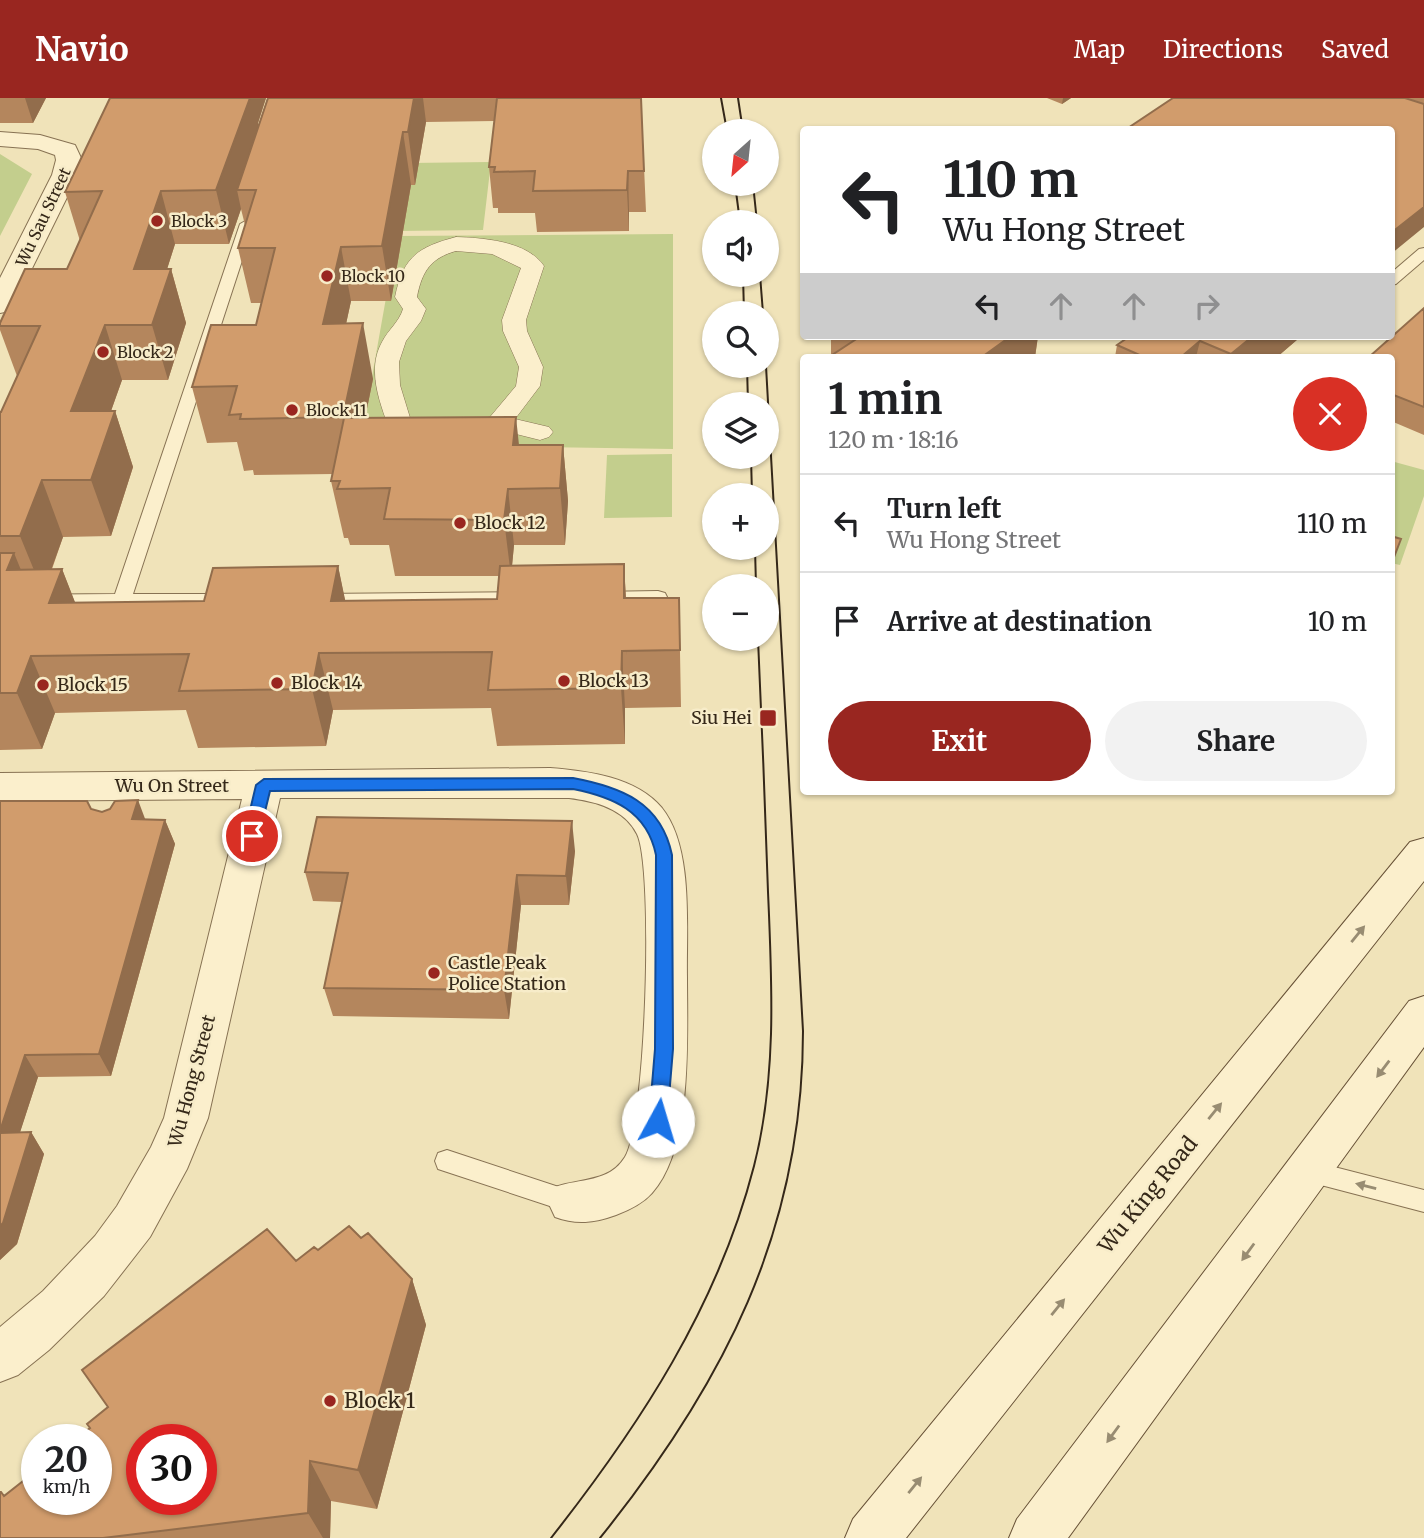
<!DOCTYPE html>
<meta charset="utf-8">
<style>
body{margin:0;font-family:Merriweather,serif;background:#f2f2f2;color:#202124;height:100vh;display:flex;flex-direction:column;font-size:26px;white-space:nowrap}
*{box-sizing:border-box;margin:0}
p{font-size:23px;color:#757577}
.icon{flex:none;width:38px;height:38px;fill:none;stroke:currentColor;stroke-width:2;stroke-linecap:round;stroke-linejoin:round}
.map{position:relative;flex:1;overflow:hidden}
.panel{position:absolute;left:800px;top:256px;width:595px;height:441px;display:flex;flex-direction:column;background:#fff;border-radius:7px;box-shadow:0 2px 5px #0004}
.panel>*{flex:none}
.hud{position:absolute;left:800px;top:28px;width:595px;height:214px;border-radius:7px;box-shadow:0 2px 5px #0004;background:#fff;color:#202124;overflow:hidden}
.needle{width:46px;rotate:207deg}
.tools{position:absolute;left:702px;top:21px;display:grid;gap:14px}
.tools a{display:grid;place-items:center;width:77px;height:77px;border-radius:50%;background:#fff;box-shadow:0 2px 5px #0004;font-size:35px}
.speed{position:absolute;left:21px;top:1326px;display:flex;gap:14px;font-size:35px;font-weight:700;text-align:center}
.speed>*{display:grid;place-content:center;width:91px;height:91px;border-radius:50%;background:#fff;box-shadow:0 2px 5px #0004;line-height:1}
.speed small{font-size:18px;font-weight:400}
.speed .limit{border:10px solid #d22;background:#fff;color:#111}
.pin{position:absolute;display:grid;place-items:center;width:60px;height:60px;color:#fff;margin:-30px;border:4px solid #fff;border-radius:50%;box-shadow:0 2px 7px #0007}
.me{position:absolute;width:77px;margin:-38px;rotate:6deg;stroke-linejoin:round;filter:drop-shadow(0 0 5px #0008)}
.turn{display:flex;align-items:center;gap:24px;height:147px;padding:0 28px;font-size:32px}
.turn .icon{width:91px;height:91px;stroke-width:2.5}
.turn b{display:block;font-size:49px;line-height:60px}
.lanes{display:flex;align-items:center;height:66px;padding:0 28px;background:#0003;justify-content:center;gap:35px;direction:ltr}
.lanes .off{opacity:.35}
.round{display:grid;place-items:center;flex:none;width:74px;height:74px;border-radius:37px;background:#f2f2f2}
.summary{display:flex;align-items:center;justify-content:space-between;height:119px;padding:0 28px}
h1{font-size:42px;font-weight:700;line-height:52px}
.button{display:flex;gap:14px;margin-top:auto;padding:14px 28px}
.button a{flex:1;height:80px;border-radius:42px;background:#992620;color:#fff;font-size:28px;font-weight:700;line-height:80px;text-align:center}
.button a+a{background:#f2f2f2;color:#202124}
ul{padding:0;list-style:none}
li{display:flex;align-items:center;gap:21px;height:98px;padding:0 28px;border-top:2px solid #e0e0e0}
li div{flex:1}
li b{display:block;font-size:26px}
li em{font-style:normal}
header{display:flex;align-items:center;gap:42px;box-sizing:border-box;height:98px;padding:0 35px;background:#992620;color:#fff}
header strong{font-size:33px}
nav{display:flex;gap:38px;margin-inline-start:auto;font-size:24px}
.map>svg:first-child{display:block}
</style>
<header>
<strong>Navio</strong>
<nav><a>Map</a><a>Directions</a><a>Saved</a></nav>
</header>
<div class="map">
<svg width="1424" height="1440" viewBox="0 0 1424 1440">
<rect width="100%" height="100%" fill="#f0e3b9"/>
<path fill="#c3ce8d" d="M0,56L32,76L0,138Z
M491,64L483,132L396,133L409,65Z
M673,136V351L540,349L359,352L397,138Z
M672,356V419L604,420L607,357Z
M1391,363L1424,372V398L1400,467L1391,465Z"/>
<g fill="none" stroke-linecap="round" stroke-linejoin="round">
<g stroke="#877253" stroke-width="2">
<path id="service" d="M247,122L254,126L133,496H232L239,498L241,502L239,506L0,509V497L115,496L240,126Z
M1424,150V162L1396,186L1391,187V175L1419,151Z
M658,493L665,495L667,499L665,503L597,506L590,504L588,500L590,496L597,494Z
M526,494L533,496L535,500L533,504L317,508L310,506L308,502L310,498L317,496Z
M447,1052L580,1096L584,1104L580,1112L571,1115L438,1071L435,1063L438,1055Z
M1307,1062L1424,1092V1114L1298,1081L1295,1073L1298,1065Z"/>
</g>
<g stroke="#877253" stroke-width="1">
<path id="pedestrian" d="M456,139C484,140 527,143 544,168L526,222L527,233L543,269L540,288L515,321L549,329L553,334L549,339L540,342L500,332L474,338L401,337L392,335L389,330C379,303 367,271 382,244C388,232 399,224 403,211L395,199C403,159 418,149 456,139ZM456,153L492,156L521,170L502,222L503,233L519,269L516,288L490,319L473,323H411L400,287L399,264L406,243L421,223L426,211L417,199C422,173 431,160 456,153Z"/>
</g>
<g stroke="#877253" stroke-width="2">
<path id="minor" d="M0,34L40,37L75,47L82,62L78,77L14,207L10,213L0,215V180L52,77L56,62L55,57L38,51L0,48Z
M550,670C588,673 636,679 662,710C694,750 686,830 687,880C687,938 693,1050 652,1095C642,1106 629,1112 616,1117C594,1125 576,1127 555,1119L548,1104L555,1089C580,1080 609,1085 625,1059C646,1026 654,770 637,736C625,711 595,703 569,700H280L208,1020L187,1071L150,1139L104,1198L49,1252L18,1277L0,1284V1229L43,1193L95,1138L117,1108L151,1049L164,1020L242,701L0,703V675Z"/>
</g>
<g stroke="#685237" stroke-width="2">
<path id="secondary" d="M1424,740V783L906,1440H845L853,1421L1410,744Z
M1424,898V949L1068,1440H1009L1017,1421L1409,903Z"/>
</g>
<use href="#service" fill="#fbefcc" fill-rule="evenodd"/>
<use href="#pedestrian" fill="#fbefcc" fill-rule="evenodd"/>
<use href="#minor" fill="#fbefcc" fill-rule="evenodd"/>
<use href="#secondary" fill="#fbefcc" fill-rule="evenodd"/>
<path stroke="#352819" stroke-width="2" d="M721,0L727,33
M738,0L743,33
M735,86L740,124
M753,86L757,124
M743,177L744,215
M760,177L763,215
M747,268L748,306
M751,359L752,397
M755,450L756,488
M551,1440C640,1327 718,1208 754,1068C777,978 772,885 768,794C765,710 762,625 758,541
M600,1440C723,1287 803,1133 803,933L766,268"/>
</g>
<path fill="#b4865d" fill-rule="evenodd" d="M0,0H46L33,25H0Z
M110,0H266L258,25L259,28L268,0H641L646,114H629V133L537,134L535,115H498V110H493L489,69L494,23L426,24L415,87H411L391,203H351L346,226L373,281L365,320L519,347H563L568,403L565,447H514L512,468L624,466L626,500H679L681,609L625,610V646L497,648L491,610L333,612L326,648L198,650L186,612L55,615L42,651L0,652V314H1L17,278L0,232V225L67,171L80,143L65,94ZM241,111L245,127L238,150L251,205H261L256,227L192,289L207,345L237,344L244,373L253,372L254,377L333,376L331,383L344,440H348L350,447H389L395,478H499L497,501L345,503L338,468L204,503L75,505L62,471H52L63,439L111,438L133,369L115,313H111L122,282H168L186,225L171,171H167L175,146H229Z
M1047,0H1071L1062,6Z
M1173,0H1424V129Z
M1424,210V337L1391,323V259Z
M831,238H1038L1035,259H829L831,258Z
M1130,238L1298,241L1277,259H1115L1117,247Z
M0,703L91,711L102,714L145,722H165L175,746L111,978L38,979L20,1034H31L44,1056L17,1146L0,1162Z
M575,753L569,807H521L509,921L333,918L324,890L342,804L313,803L305,774Z
M361,1140L412,1181L426,1227L377,1411L331,1403L330,1440H0L1,1394L5,1398L37,1402L296,1163L318,1152Z"/>
<path fill="#926d4c" d="M25,0H46L33,25Z
M241,0H266L258,25L263,46L237,92L241,111L229,146L216,92Z
M414,0H423L426,24L415,87L408,34Z
M1063,0H1071L1062,6Z
M403,34L411,87L391,203L382,148Z
M628,73L629,114V133L627,92Z
M161,93L175,146L150,225L134,171Z
M1424,109V129L1391,156V135Z
M341,149L351,203L334,281L323,226Z
M171,171L186,225L168,282L152,227Z
M363,225L373,281L354,375L343,319Z
M105,227L122,282L91,369L71,313Z
M1011,238H1038L1035,259H986V256Z
M1253,238H1299L1298,241L1277,259H1230L1231,256Z
M1200,243L1196,259H1181Z
M115,313L133,369L111,438L91,382Z
M516,319L522,375L513,347Z
M563,347L568,403L565,447L560,390Z
M42,382L63,439L43,494L20,438Z
M508,391L514,447L511,478L504,422Z
M14,455L37,511L7,472Z
M624,466L627,523V557L624,500Z
M338,468L350,525L331,503Z
M62,471L84,527L49,505Z
M622,553L625,610V646L621,590Z
M319,555L333,612L326,648L312,591Z
M31,558L55,615L42,651L17,595Z
M138,702L147,726L132,721Z
M165,722L175,746L111,978L99,956Z
M572,723L575,753L569,807L566,778Z
M517,777L521,807L509,921L504,892Z
M25,957L38,979L13,1056L0,1035V1033Z
M31,1034L44,1056L17,1146L0,1162V1128Z
M412,1181L426,1227L377,1411L358,1372Z
M310,1363L331,1403L330,1440H323L308,1415Z"/>
<path fill="#d19c6c" stroke="#926d4c" stroke-width="2" fill-rule="evenodd" d="M110,0H250L216,92L161,93L134,171H171L152,227H105L71,313H115L91,382H42L20,438H0V314H1L40,228H0V225L25,171H67L102,93L65,94Z
M268,0H414L408,34H403L382,148L341,149L323,226L363,225L343,319L240,321L241,316L229,317L237,288L192,289L211,227H256L275,150H238L256,92H237Z
M497,0H641L644,73H628L627,92L533,93L535,73L494,74L495,69H489Z
M1173,0H1405L1424,6V109L1391,135V32H1125Z
M1424,210V309L1391,296V259H1369Z
M861,238H1011L986,256L992,259H829Z
M1130,238H1253L1231,256L1200,243L1181,259H1144L1117,247Z
M516,319L513,347H563L560,390L508,391L504,422L384,421L390,390L337,391L340,383H331L344,320Z
M1391,438L1401,441L1391,467Z
M0,455H14L7,472L62,471L49,505L204,503L213,470L338,468L331,503L497,501L500,468L624,466V500H679L680,552L622,553L621,590L488,592L492,554L319,555L312,591L179,593L189,556L31,558L17,595H0Z
M138,702L132,721L165,722L99,956L25,957L0,1033V703H87L91,711L102,714L110,711L115,703Z
M317,719L572,723L566,778L517,777L504,892L324,890L348,775L305,774Z
M31,1034L3,1125L0,1128V1035Z
M349,1128L361,1140L368,1135L412,1181L358,1372L310,1363L308,1415L103,1440H0V1394H1L4,1398L37,1372V1402H96V1342H75L90,1330L87,1326L108,1309L82,1272L267,1131L296,1163L314,1149L318,1152ZM142,1342H201V1402H142Z"/>
<defs><path id="oneway-solid" d="M-6-.8H1V-3.2L6.5 0L1 3.2V.8H-6Z" transform="scale(1.75)"/></defs>
<g fill="#988c72">
<use href="#oneway-solid" transform="translate(1358 836) rotate(-51)"/>
<use href="#oneway-solid" transform="translate(1383 971) rotate(127)"/>
<use href="#oneway-solid" transform="translate(1215 1013) rotate(-51)"/>
<use href="#oneway-solid" transform="translate(1366 1088) rotate(-166)"/>
<use href="#oneway-solid" transform="translate(1248 1154) rotate(126)"/>
<use href="#oneway-solid" transform="translate(1058 1209) rotate(-51)"/>
<use href="#oneway-solid" transform="translate(1113 1336) rotate(126)"/>
<use href="#oneway-solid" transform="translate(915 1387) rotate(-51)"/>
</g>
<path fill="#1a73e8" stroke="#114b97" stroke-width="2" d="M573,680C621,689 661,704 672,757L673,951L667,1023L664,1029L658,1031L651,1029L649,1023L655,951L656,757C647,713 613,699 573,691L270,693L258,742H246L244,738L256,687L264,681Z"/>
<g fill="#992620" stroke="#f7ecc9" stroke-width="2.5">
<circle cx="157" cy="123" r="7"/>
<circle cx="327" cy="178" r="7"/>
<circle cx="103" cy="254" r="7"/>
<circle cx="292" cy="312" r="7"/>
<circle cx="460" cy="425" r="7"/>
<circle cx="564" cy="583" r="7"/>
<circle cx="277" cy="585" r="7"/>
<circle cx="43" cy="587" r="7"/>
<rect x="759" y="611" width="18" height="18" rx="3.5"/>
<circle cx="434" cy="875" r="7"/>
<circle cx="330" cy="1303" r="7"/>
</g>
<g text-anchor="middle" stroke-width="5" stroke-linejoin="round" paint-order="stroke">
<g font-size="16" fill="#352819" stroke="#f7ecc9">
<text transform="translate(43 119) rotate(-65)" y="6">Wu Sau Street</text>
</g>
<g font-size="16" fill="#352819" stroke="#f7ecc9" text-anchor="start">
<text x="171" y="129">Block 3</text>
<text x="341" y="184">Block 10</text>
<text x="117" y="260">Block 2</text>
<text x="306" y="318">Block 11</text>
</g>
<g font-size="18" fill="#352819" stroke="#f7ecc9" text-anchor="start">
<text x="474" y="431">Block 12</text>
<text x="578" y="589">Block 13</text>
<text x="291" y="591">Block 14</text>
<text x="57" y="593">Block 15</text>
<text x="752" y="626" text-anchor="end">Siu Hei</text>
<text x="448" y="871">Castle Peak<tspan x="448" dy="21">Police Station</tspan></text>
</g>
<g font-size="18" fill="#352819" stroke="#f7ecc9">
<text x="172" y="694">Wu On Street</text>
<text transform="translate(192 983) rotate(-75)" y="6">Wu Hong Street</text>
</g>
<g font-size="21" fill="#352819" stroke="#f7ecc9">
<text transform="translate(1148 1097) rotate(-51)" y="7">Wu King Road</text>
</g>
<g font-size="21" fill="#352819" stroke="#f7ecc9" text-anchor="start">
<text x="344" y="1310">Block 1</text>
</g>
</g>
</svg>
<div class="tools">
<a><svg class="needle" viewBox="-14 -14 28 28"><path d="M0-13l5 13h-10z" fill="#e53935"/><path d="M0 13l5-13h-10z" fill="#757577"/></svg></a>
<a><svg class="icon" aria-label="sound" viewBox="0 0 24 24"><path d="M4 9h4l5-4v14l-5-4H4zM17 9q2 3 0 6"/></svg></a>
<a><svg class="icon" aria-label="search" viewBox="0 0 24 24"><circle cx="10" cy="10" r="6"/><path d="M15 15l6 6"/></svg></a>
<a><svg class="icon" aria-label="layers" viewBox="0 0 24 24"><path d="M12 4l9 5-9 5-9-5zM3 14l9 5 9-5"/></svg></a>
<a>+</a>
<a>−</a>
</div>
<div class="speed"><div>20<small>km/h</small></div><div class="limit">30</div></div>
<div class="pin" style="left:252px;top:738px;background:#d93025"><svg class="icon" aria-label="arrive" viewBox="0 0 24 24"><path d="M6 21V4h12l-3 4 3 4H6"/></svg></div>
<svg class="me" style="left:658px;top:1023px" viewBox="-20 -20 40 40"><circle r="19" fill="#fff"/><path d="M0-13L10 11 0 6-10 11z" fill="#1a73e8"/></svg>
<div class="hud">
<div class="turn"><svg class="icon" aria-label="left" viewBox="0 0 24 24"><path d="M17 20v-9H6M10 6l-5 5 5 5"/></svg><div><b>110 m</b>Wu Hong Street</div></div>
<div class="lanes"><svg class="icon" aria-label="left" viewBox="0 0 24 24"><path d="M17 20v-9H6M10 6l-5 5 5 5"/></svg><svg class="icon off" aria-label="ahead" viewBox="0 0 24 24"><path d="M12 20V5M6 11l6-6 6 6"/></svg><svg class="icon off" aria-label="ahead" viewBox="0 0 24 24"><path d="M12 20V5M6 11l6-6 6 6"/></svg><svg class="icon off" aria-label="right" viewBox="0 0 24 24"><path d="M7 20v-9h11M14 6l5 5-5 5"/></svg></div>
</div>
<section class="panel">
<div class="summary"><div><h1>1 min</h1><p>120 m · 18:16</p></div><a class="round" style="background:#d93025;color:#fff"><svg class="icon" aria-label="close" viewBox="0 0 24 24"><path d="M6 6l12 12M18 6L6 18"/></svg></a></div>
<ul>
<li><svg class="icon" aria-label="left" viewBox="0 0 24 24"><path d="M17 20v-9H6M10 6l-5 5 5 5"/></svg><div><b>Turn left</b><p>Wu Hong Street</p></div><em>110 m</em></li>
<li><svg class="icon" aria-label="arrive" viewBox="0 0 24 24"><path d="M6 21V4h12l-3 4 3 4H6"/></svg><div><b>Arrive at destination</b></div><em>10 m</em></li>
</ul>
<div class="button"><a>Exit</a><a>Share</a></div>
</section>
</div>
